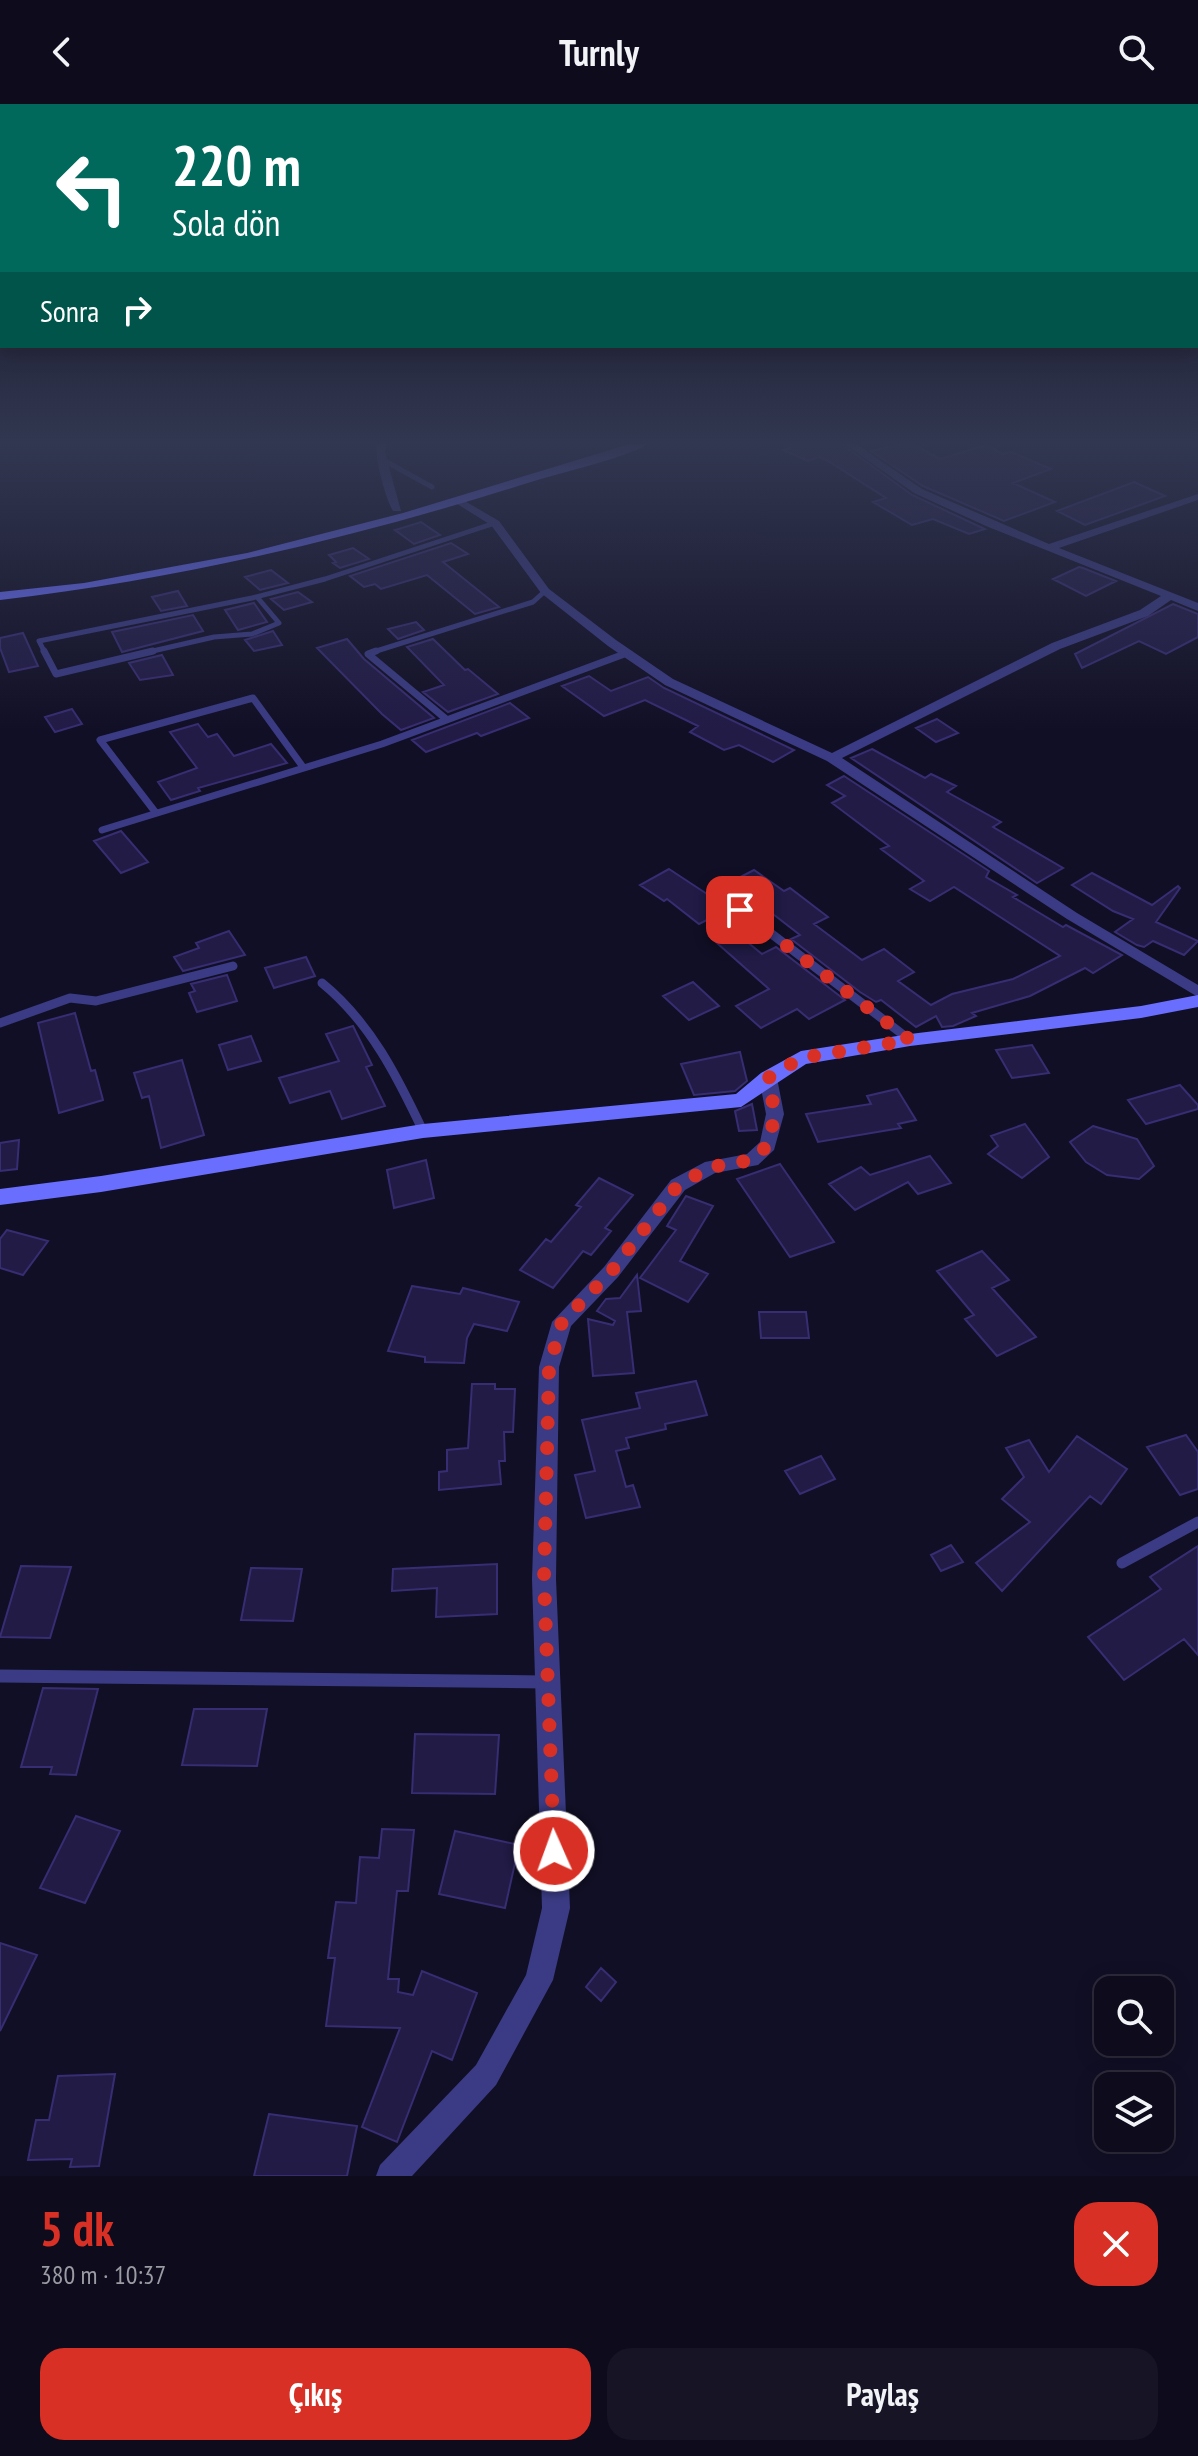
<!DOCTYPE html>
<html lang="tr">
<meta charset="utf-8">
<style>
body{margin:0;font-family:"PT Sans Narrow",sans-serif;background:#161425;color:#f1f3f6;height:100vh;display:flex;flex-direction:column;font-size:30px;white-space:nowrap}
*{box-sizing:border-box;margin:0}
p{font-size:26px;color:#9a9ba3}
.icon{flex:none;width:44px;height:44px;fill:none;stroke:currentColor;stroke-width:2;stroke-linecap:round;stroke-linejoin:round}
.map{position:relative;height:2072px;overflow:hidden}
.side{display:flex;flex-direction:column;background:#0d0b1c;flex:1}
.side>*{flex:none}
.guide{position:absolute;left:0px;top:0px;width:1198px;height:244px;box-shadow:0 4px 20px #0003,0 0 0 2px #2d2b3b;background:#00695c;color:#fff;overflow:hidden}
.fabs{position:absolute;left:1094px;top:1872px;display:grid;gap:16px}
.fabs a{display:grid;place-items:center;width:80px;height:80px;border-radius:16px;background:#0d0b1c;box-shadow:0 4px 20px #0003,0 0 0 2px #2d2b3b;font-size:40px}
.pin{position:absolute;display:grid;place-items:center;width:68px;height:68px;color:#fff;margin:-34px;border-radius:16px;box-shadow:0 4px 12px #0006}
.me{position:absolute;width:88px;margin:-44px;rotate:358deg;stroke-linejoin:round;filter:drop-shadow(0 0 6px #0008)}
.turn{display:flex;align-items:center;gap:28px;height:168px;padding:0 40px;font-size:36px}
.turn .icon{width:104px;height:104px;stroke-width:2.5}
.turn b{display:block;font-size:56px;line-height:68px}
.then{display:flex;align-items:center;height:76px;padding:0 40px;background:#0003;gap:16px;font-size:30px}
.round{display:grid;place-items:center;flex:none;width:84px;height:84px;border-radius:24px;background:#161425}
.headline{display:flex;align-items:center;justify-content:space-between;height:136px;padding:0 40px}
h1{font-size:48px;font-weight:800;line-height:60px;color:#d93025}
.cta{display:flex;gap:16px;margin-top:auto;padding:16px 40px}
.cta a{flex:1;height:92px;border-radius:24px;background:#d93025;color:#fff;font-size:32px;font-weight:800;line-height:92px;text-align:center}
.cta a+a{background:#161425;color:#f1f3f6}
header{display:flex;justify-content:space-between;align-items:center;height:104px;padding:0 40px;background:#0d0b1c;font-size:36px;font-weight:800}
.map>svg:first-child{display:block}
</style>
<header><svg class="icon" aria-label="back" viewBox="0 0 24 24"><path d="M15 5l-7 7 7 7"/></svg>Turnly<svg class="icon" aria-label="search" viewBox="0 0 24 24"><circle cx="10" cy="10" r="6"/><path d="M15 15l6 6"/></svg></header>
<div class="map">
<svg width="1198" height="2072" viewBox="0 0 1198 2072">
<rect width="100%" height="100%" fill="#110f25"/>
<path fill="#211b46" stroke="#372d72" stroke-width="2" d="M785,338H839L912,391L985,425L969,430L933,415L912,421L873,398L886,394L828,357L819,353L808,357L783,346L794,342Z
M909,338L940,355L986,341L1003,350L1011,348L1051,365L1013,379L1055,398L1004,417L923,382L871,347Z
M1134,378L1165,392L1085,421L1057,407Z
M421,418L440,431L414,440L395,426Z
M451,439L468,450L443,458L499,503L475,510L427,471L381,485L375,480L364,483L350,472Z
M353,444L369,455L340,464L333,459L336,458L329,451Z
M1079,463L1083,464L1116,477L1086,492L1053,475Z
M271,466L288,479L260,486L245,473Z
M178,487L187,502L161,507L152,493Z
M298,488L312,498L284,506L271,495Z
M254,499L267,518L238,526L225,506Z
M1173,500L1198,510V533L1166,550L1139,537L1082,564L1075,550Z
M193,511L203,527L122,548L112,528Z
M416,518L424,526L398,535L388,525Z
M273,527L282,541L254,547L245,536Z
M23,529L38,562L9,568L0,544V534Z
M347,535L364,555L434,614L401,626L382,610L317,544Z
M433,535L465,566L468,565L498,590L448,608L423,588L444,581L407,543Z
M162,551L173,571L140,576L129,559Z
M589,572L611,587L648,573L664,584L794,646L773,658L739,641L724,646L690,628L698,622L645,596L604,612L562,582Z
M510,599L529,614L481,632L477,629L426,648L412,636Z
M72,605L82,620L55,628L45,613Z
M937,615L958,629L936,638L916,624Z
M198,620L208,633L217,630L234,652L271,640L287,659L198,684L200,687L171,696L158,678L197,664L170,628Z
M872,645L925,674L931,670L956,682L947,688L1001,718L993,723L1063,764L1037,779L851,654Z
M844,672L989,767L986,773L1017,791L1013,793L1063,823L1066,821L1122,851L1093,869L1085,864L1030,892L972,909L976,912L953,922L942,923L936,912L916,923L881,896L876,898L860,888L791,835L800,831L751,793L741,798L721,783L754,766L784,787L790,784L828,813L814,820L862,856L884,845L914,868L898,877L931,901L952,890L1013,875L1060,852L954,783L930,797L910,785L924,777L881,745L889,742L832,699L845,692L827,681Z
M121,727L148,758L121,769L94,737Z
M669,765L707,790L710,789L729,805L699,820L667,795L664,797L640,781Z
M1092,769L1152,801L1178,782L1180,784L1156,818L1198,837L1184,851L1153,837L1144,843L1137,841L1115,828L1133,815L1113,807L1072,781Z
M729,823L762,850L776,843L845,896L809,915L797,905L761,924L736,902L769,885L709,832Z
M229,827L245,851L183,867L174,853L199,844L196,839Z
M306,853L315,872L274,884L265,864Z
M227,871L237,897L197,908L189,889L195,887L191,880Z
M693,878L719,902L689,916L663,892Z
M75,909L91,967L95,966L103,996L59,1009L38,919Z
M353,922L372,961L366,963L385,1002L342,1015L330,987L290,999L279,974L339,957L326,930Z
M251,932L261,957L228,966L219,941Z
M1032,941L1049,969L1012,974L996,946Z
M740,948L747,977L735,987L694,991L681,960Z
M182,956L204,1031L161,1044L149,992L142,994L134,969Z
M1180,981L1198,1001V1005L1146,1020L1128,996Z
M897,985L916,1016L898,1020L901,1024L818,1038L806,1010L871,1000L867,992Z
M752,1000L757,1026L739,1027L735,1007Z
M1025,1020L1049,1053L1022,1074L988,1050L998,1042L991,1032Z
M1093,1022L1137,1035L1154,1062L1139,1075L1107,1071L1086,1058L1070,1038Z
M19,1036L17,1065L0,1067V1039Z
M930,1052L951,1079L918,1090L908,1078L855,1106L829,1080L861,1063L870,1071Z
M426,1056L434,1094L394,1104L387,1066Z
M780,1060L834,1138L790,1153L737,1075Z
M599,1074L633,1091L605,1124L611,1127L591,1151L583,1147L553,1184L520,1166L546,1135L551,1138L581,1103L576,1101Z
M686,1092L713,1102L680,1157L708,1170L688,1198L640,1174L676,1126L667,1122Z
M7,1126L48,1137L23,1171L0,1164V1135Z
M982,1147L1009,1176L992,1184L1036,1233L997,1252L965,1215L974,1211L937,1167Z
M637,1171L641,1207L627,1208L634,1269L593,1272L588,1215L613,1221L615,1217L597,1207L606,1195L620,1194Z
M412,1182L460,1190L463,1184L519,1198L507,1227L474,1220L467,1234L464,1259L425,1258V1253L388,1247Z
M759,1208H806L809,1234H761Z
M696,1277L707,1311L665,1320L666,1325L626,1334L629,1344L616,1347L626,1383L633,1381L640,1403L586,1414L575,1371L595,1367L582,1316L640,1304L636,1289Z
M472,1280H495V1285H515L513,1328H504L505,1357H499L501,1380L439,1386V1368L447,1367V1346L468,1344Z
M1186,1331L1198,1348V1385L1180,1391L1147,1343Z
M1077,1332L1127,1365L1101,1400L1090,1392L1002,1487L976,1459L1030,1418L1002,1395L1024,1373L1006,1344L1029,1336L1049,1368Z
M821,1352L835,1375L800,1390L785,1367Z
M951,1441L963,1458L941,1467L931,1451Z
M1198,1442V1551L1184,1535L1124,1576L1088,1533L1161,1485L1150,1473Z
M497,1460V1510L436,1513L437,1484L392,1487L393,1465Z
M21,1462L71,1463L50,1534L0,1533Z
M251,1464L302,1465L293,1517L241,1516Z
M43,1584L98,1585L76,1671L50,1670L52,1663H21Z
M194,1605H267L257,1662L182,1661Z
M415,1630L499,1631L495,1690L412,1689Z
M76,1712L120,1727L85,1799L40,1784Z
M382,1725L414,1726L408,1787H397L388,1875H399L398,1888L413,1891L422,1867L477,1889L452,1956L432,1947L397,2038L362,2023L400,1924L326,1922L335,1854H328L336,1798L356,1799L360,1753L379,1754Z
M455,1727L519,1741L505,1804L439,1790Z
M0,1839L37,1851L0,1927Z
M601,1864L616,1878L601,1897L586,1883Z
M115,1970L99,2062L70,2063L72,2055L28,2056L36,2016H49L58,1972Z
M269,2010L357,2022L347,2072H254Z"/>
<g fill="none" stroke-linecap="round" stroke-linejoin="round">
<path stroke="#3a3b84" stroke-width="5" d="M385,357L432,383
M45,549L39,537L252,494L325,475L495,419
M144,549L214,533L252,530L279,519L257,493
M370,549L533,498L545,487"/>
<path stroke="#3a3b84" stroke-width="7" d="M44,547L56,570L153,547
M376,547L368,550L446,615
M156,709L100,636L253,594L303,663
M102,726L382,640L627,549
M716,787L750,813"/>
<path stroke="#3a3b84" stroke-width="9" d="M747,811L910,936
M322,879C370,918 397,972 423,1027
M0,919L70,894L96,897L233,862"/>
<path stroke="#3a3b84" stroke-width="11" d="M1122,1459L1198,1418"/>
<path stroke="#3a3b84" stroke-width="13" d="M0,1572L545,1578"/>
<path fill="#3a3b84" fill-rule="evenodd" d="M377,338H387L385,348L401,407H393C385,393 374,353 377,338Z
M842,338H853L922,385L1049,440L1198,390V396L1059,444L1198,499V507L1171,496L1148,512L1060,545L842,654L1077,809L1198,881V893L1067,815L827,657L665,581L608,542L541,489L491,421L454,398L463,396L499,417L549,485L616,536L673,575L832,649L1052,539L1140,506L1161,492L986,422L914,389Z
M768,968L777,974L784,1010L774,1046L758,1061L715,1069L685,1086L618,1173L571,1222L559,1263L556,1475L570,1804L553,1876L496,1981L412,2072H376L380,2061L476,1961L526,1871L542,1804L532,1475L539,1263L552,1218L604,1163L671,1076L705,1058L747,1050L760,1038L766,1010L759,974Z"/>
<path fill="#6a6eff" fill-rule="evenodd" d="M636,338H651C631,353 559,369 531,378C357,433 182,475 0,496V488L84,479L247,449L403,409Z
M1198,891V903L1141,914L910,942L806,960L741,1003L423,1034L101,1088L0,1101V1085L101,1072L423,1020L736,990L761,969L801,947L910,930L1141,902Z"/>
</g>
<linearGradient id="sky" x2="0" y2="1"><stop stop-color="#090814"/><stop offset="0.54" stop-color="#323751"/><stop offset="1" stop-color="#323751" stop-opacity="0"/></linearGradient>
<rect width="1198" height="628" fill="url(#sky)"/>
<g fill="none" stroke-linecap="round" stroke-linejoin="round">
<path stroke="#d93025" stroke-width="14" stroke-dasharray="0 25.2" d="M554,1747L544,1475L549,1263L562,1218L611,1168L678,1081L711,1063L752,1056L768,1041L775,1010L768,974L801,954L910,936L740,806"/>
</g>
</svg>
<div class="fabs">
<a><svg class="icon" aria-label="search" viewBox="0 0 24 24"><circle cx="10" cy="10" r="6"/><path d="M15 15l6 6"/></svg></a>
<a><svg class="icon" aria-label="layers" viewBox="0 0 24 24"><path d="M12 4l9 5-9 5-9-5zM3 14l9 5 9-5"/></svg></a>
</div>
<div class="pin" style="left:740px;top:806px;background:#d93025"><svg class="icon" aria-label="arrive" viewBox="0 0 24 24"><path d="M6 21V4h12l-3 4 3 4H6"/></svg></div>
<svg class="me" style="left:554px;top:1747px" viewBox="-20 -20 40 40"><circle r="17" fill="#d93025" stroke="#fff" stroke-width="3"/><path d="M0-11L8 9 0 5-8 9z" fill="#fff"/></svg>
<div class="guide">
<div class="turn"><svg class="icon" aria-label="left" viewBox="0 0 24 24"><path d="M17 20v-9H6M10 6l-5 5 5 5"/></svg><div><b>220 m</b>Sola dön</div></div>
<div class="then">Sonra<svg class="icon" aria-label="right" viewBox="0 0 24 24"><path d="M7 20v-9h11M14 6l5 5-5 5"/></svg></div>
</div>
</div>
<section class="side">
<div class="headline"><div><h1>5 dk</h1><p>380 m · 10:37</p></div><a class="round" style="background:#d93025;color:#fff"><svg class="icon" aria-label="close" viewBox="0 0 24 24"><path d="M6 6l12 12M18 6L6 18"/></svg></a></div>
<div class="cta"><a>Çıkış</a><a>Paylaş</a></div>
</section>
